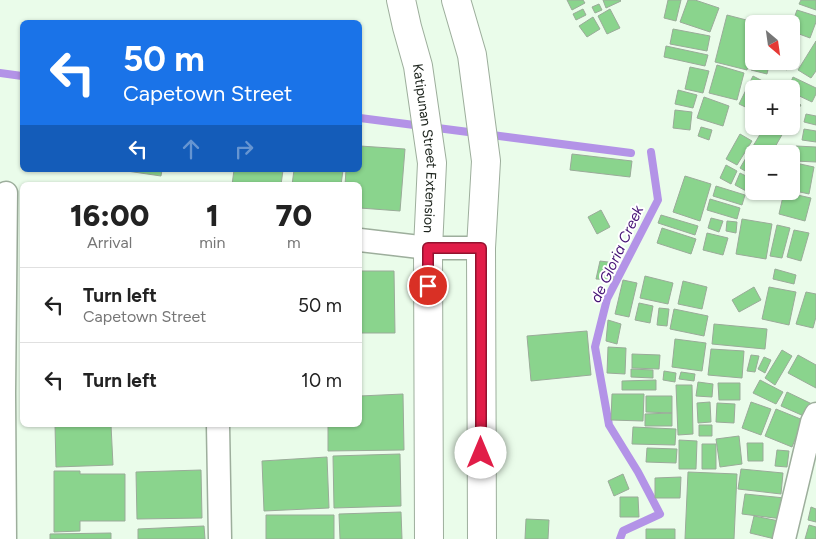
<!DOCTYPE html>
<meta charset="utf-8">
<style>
body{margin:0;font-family:Figtree,sans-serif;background:#f2f2f2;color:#222;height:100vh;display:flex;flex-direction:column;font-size:19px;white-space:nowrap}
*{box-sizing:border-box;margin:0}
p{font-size:16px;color:#767676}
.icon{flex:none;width:28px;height:28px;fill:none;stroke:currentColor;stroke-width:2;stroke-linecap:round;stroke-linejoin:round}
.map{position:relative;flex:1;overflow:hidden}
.sheet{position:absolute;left:20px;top:182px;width:342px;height:245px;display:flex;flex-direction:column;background:#fff;border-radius:8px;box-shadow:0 1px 4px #0004}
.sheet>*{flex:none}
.top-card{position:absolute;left:20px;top:20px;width:342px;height:152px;border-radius:8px;box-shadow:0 1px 4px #0004;background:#1a73e8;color:#fff;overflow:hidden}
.needle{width:32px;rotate:151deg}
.buttons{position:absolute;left:745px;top:15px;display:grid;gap:10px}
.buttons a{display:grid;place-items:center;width:55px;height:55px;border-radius:8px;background:#fff;box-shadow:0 1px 4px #0004;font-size:25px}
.pin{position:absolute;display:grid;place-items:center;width:42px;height:42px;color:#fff;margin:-21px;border:2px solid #fff;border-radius:50%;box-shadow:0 1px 5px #0007}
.me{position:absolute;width:55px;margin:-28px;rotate:0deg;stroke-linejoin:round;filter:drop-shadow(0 0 4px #0008)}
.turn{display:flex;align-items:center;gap:18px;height:105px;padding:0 20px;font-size:22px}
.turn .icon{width:65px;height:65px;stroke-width:2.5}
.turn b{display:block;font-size:35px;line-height:42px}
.lanes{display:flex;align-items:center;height:48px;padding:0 20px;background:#0003;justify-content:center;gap:25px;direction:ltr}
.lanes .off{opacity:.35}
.eta{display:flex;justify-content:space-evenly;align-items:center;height:85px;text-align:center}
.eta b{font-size:30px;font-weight:800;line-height:35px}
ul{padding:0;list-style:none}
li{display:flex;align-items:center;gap:15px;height:75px;padding:0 20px;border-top:1px solid #e0e0e0}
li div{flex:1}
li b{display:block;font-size:19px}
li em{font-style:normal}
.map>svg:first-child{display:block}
</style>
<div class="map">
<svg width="816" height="539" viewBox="0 0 816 539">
<rect width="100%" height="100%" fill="#eafcea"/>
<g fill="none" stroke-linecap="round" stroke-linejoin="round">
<path stroke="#b393e7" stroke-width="8" d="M0,73L22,76
M360,118L631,153
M620,539L623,531L660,514L638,472L609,425L595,347L607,299L658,200L651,152"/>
</g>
<path fill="#8ad48d" stroke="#9aab99" d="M567,0H583L585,3L572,10Z
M603,0H620L621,1L606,8Z
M668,0H681L676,21L664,18Z
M688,0H695L719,8L710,32L680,22Z
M801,0H816V10L799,4Z
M599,4L602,10L595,13L592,7Z
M583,9L586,15L576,20L573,14Z
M610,9L620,28L607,34L598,16Z
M797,10L816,16V22L810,38L791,31V27Z
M727,15L758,23V24H754V41L747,70L715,62Z
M593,17L600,29L587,37L579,26Z
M673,29L710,36L707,51L670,44Z
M816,41V71L811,78L798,70Z
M666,46L708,55L705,66L664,57Z
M791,49L797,52L787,70L774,63L775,61H791Z
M754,58V61H770L767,74L751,70Z
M717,65L744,73L737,100L709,93Z
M690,67L709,71L703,93L685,89Z
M753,76L778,89H754V111L739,104Z
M793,77L816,88V94L812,102L791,92V89H788Z
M678,90L697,95L693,108L675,104Z
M704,97L729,106L723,126L697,118Z
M791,99L801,105L791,120Z
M675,110L692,112L690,130L673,128Z
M806,114L816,116V125L804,122Z
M765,126H787L771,154H754V176L740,168Z
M701,127L712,130L709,140L698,136Z
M804,129L816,131V142L802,140Z
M740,134L752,141L737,165L726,159Z
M360,146L405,149L400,211L360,208V185H345L346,170H360Z
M796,146L816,147V162L795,161Z
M572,154L632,161L630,177L570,170Z
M791,162L814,167L809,194L791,190Z
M726,165L737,171L731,184L720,178Z
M120,170H162L161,176Z
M234,170H283L281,185H232Z
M294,170H343L341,185H292Z
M740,173L754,180L748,192L735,185Z
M685,176L711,184L700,221L673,212Z
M716,186L745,195L742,205L713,196Z
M784,192L811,198L805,221L779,214Z
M710,199L740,208L737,219L707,210Z
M601,210L610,227L597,234L588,217Z
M661,215L698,226L695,235L658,223Z
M711,218L723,221L719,232L708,228Z
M742,219L772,224L766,259L736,254Z
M727,221L737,222L736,233L726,231Z
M777,225L790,228L782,258L770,256Z
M662,228L696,239L691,254L657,243Z
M794,230L809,233L801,261L787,257Z
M707,233L728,238L723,255L703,250Z
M600,261L616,263L613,280L596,279Z
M775,269L796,275L794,284L773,279Z
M360,271H394L395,333H360Z
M645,276L673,283L668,304L640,298Z
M623,280L637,283L629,317L615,314Z
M683,281L707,287L702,309L678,304Z
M754,287L761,300L739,312L732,300Z
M769,287L796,292L789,325L762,319Z
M806,292L816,294V317L813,328L796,324Z
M639,303L653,306L650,323L635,320Z
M659,308L669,309L667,326L657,325Z
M674,309L708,316L704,336L670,329Z
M608,320L621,324L617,344L606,341Z
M714,324L767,329L765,349L712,344Z
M587,331L591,375L531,381L527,336Z
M675,339L706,343L702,371L672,367Z
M608,347L626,348L625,374L607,373Z
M711,349L744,351L742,378L708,375Z
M782,350L792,356L775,385L765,378Z
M632,354L660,355L659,369L632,368Z
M751,355L759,356L755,372L747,371Z
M798,355L816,365V388L788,373Z
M764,357L771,360L765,373L758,369Z
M631,369L653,370V378L631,377Z
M664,371L676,373L675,382L663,380Z
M681,372L695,374L694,381L679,379Z
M656,380V390H622V381Z
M760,380L783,392L776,404L753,393Z
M698,382L713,384L712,397L696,396Z
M718,383H740V400H719Z
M676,385H692L693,434L678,435Z
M787,392L812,404L806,417L781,406Z
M403,394L404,450L328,451V425H360V396Z
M612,394H644L643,421L611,420Z
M646,396H672V413L646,412Z
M710,402L711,422L698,423L697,403Z
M751,402L771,409L761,435L742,428Z
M717,403L735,404L734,423L716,422Z
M776,409L803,420L792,447L765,436Z
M672,413V426H645V414Z
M55,425H111L113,465L56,467Z
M699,425H712V436H699Z
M633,427L676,429L675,445L632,444Z
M739,436L742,464L720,467L716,439Z
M679,440L697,441L696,469H679Z
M747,443H763V461H748Z
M702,444H716V469H702Z
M647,448L677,449L676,463L646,462Z
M777,450L789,451L787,467L775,466Z
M400,454L401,506L334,508L333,456Z
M327,457L329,508L264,511L262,461Z
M741,469L783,473L781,494L738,489Z
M201,470L202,518L137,519L136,472Z
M54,471H80V474H125V521H80V531L54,532Z
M688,472L737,474L734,539H685Z
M623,474L629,489L614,496L608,481Z
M681,477L680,498H655V478Z
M745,494L785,498L783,519L742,514Z
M620,497H638L639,517H620Z
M811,507L816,509V522L808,520Z
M401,512L402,539H340L339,514Z
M266,515H334V539H266Z
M754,516L784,522L775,539L750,533Z
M526,519L549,520L548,539H525Z
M809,525L816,527V539H805Z
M204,526L205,539H138V529Z
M646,529H675V539H646Z
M111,533V539H50V534Z"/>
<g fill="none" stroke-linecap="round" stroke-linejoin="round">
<g stroke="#9dae9c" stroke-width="25">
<path id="street" d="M360,240L428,248H481
M218,425L220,539
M5,539L4,393L6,193
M784,539L812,422L816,414"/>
</g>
<g stroke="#9dae9c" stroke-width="30">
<g id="secondary">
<path id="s1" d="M401,0L407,27L418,66L432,163L428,248L429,539"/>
<path d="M456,0L472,55L486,161L481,248L482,539"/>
</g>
</g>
<use href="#street" stroke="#fff" stroke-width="22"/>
<use href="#secondary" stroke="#fff" stroke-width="28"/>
</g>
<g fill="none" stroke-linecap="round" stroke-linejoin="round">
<g stroke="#92132f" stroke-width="12">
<path id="route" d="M428,286V248H481V453"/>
</g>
<use href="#route" stroke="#e11d48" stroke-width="9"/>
</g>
<g text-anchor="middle" stroke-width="4" stroke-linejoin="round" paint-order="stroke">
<g font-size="14" fill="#1c231c" stroke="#fff">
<text dy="5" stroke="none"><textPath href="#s1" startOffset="151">Katipunan Street Extension</textPath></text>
</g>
<g font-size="15" font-style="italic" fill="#441174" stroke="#fff">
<text transform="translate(617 254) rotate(-65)" y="5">de Gloria Creek</text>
</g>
</g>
</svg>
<div class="buttons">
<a><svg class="needle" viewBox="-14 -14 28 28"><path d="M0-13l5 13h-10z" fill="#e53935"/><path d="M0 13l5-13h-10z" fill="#767676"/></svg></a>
<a>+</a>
<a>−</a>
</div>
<div class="pin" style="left:428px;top:286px;background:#d93025"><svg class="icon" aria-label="arrive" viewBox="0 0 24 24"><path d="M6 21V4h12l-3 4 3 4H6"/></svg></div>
<svg class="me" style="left:481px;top:453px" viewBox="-20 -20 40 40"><circle r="19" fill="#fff"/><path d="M0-13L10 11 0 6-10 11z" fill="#e11d48"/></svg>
<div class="top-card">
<div class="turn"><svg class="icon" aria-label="left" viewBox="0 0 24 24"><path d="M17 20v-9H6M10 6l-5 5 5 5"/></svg><div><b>50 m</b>Capetown Street</div></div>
<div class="lanes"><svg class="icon" aria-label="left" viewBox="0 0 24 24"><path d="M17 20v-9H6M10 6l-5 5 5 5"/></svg><svg class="icon off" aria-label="ahead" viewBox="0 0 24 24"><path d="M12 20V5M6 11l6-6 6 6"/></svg><svg class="icon off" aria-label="right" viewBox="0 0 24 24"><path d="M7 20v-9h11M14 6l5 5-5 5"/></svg></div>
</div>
<section class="sheet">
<div class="eta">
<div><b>16:00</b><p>Arrival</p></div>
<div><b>1</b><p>min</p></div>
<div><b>70</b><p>m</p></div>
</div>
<ul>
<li><svg class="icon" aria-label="left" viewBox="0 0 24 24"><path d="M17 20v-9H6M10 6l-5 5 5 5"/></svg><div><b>Turn left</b><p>Capetown Street</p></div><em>50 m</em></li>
<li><svg class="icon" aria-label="left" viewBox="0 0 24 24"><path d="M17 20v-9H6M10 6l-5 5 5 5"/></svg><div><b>Turn left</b></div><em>10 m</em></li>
</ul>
</section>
</div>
